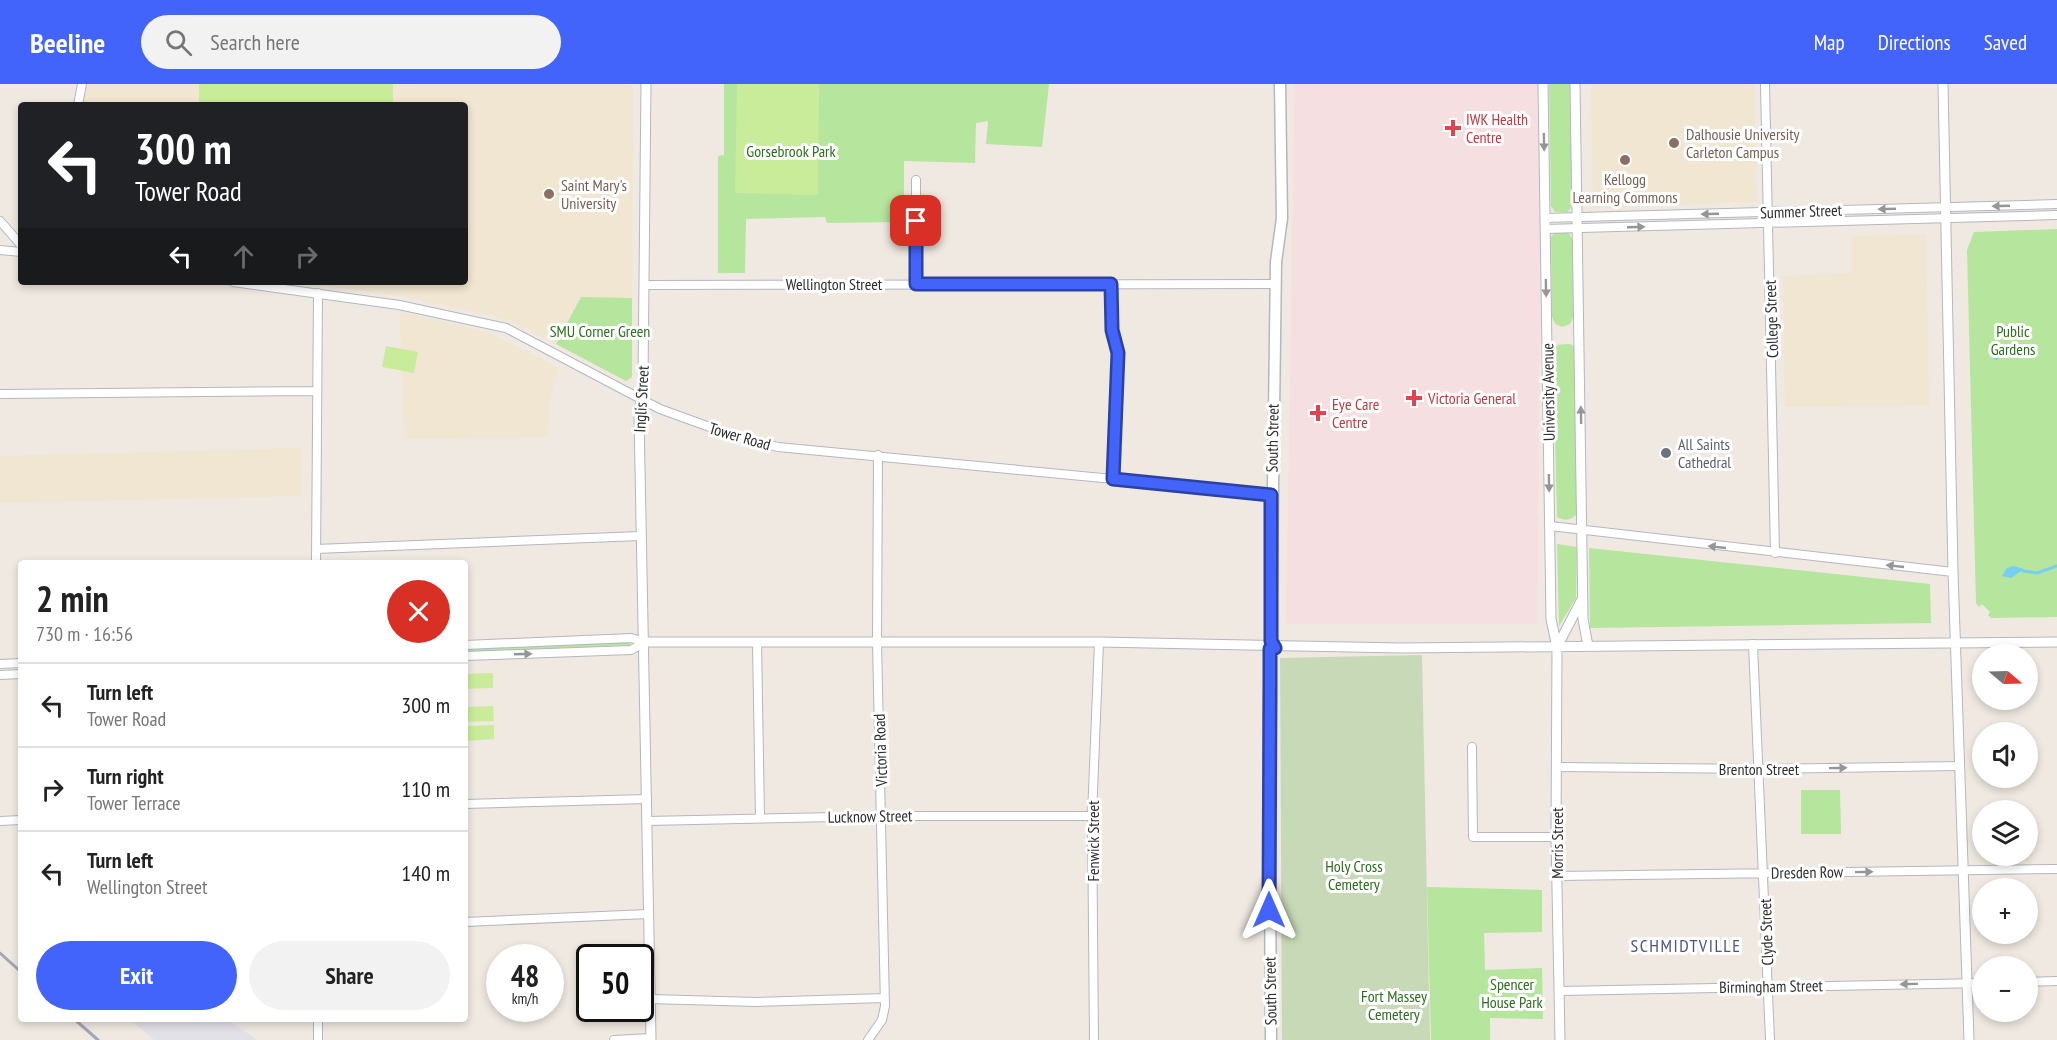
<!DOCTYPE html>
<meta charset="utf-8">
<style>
body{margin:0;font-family:"PT Sans Narrow",sans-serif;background:#f2f2f2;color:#222;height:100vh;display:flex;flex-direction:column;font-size:22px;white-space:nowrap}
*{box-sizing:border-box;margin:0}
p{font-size:20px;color:#767676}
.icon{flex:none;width:33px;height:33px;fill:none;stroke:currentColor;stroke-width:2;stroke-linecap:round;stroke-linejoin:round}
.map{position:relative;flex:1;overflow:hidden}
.side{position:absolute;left:18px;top:476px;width:450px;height:462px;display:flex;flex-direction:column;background:#fff;border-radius:6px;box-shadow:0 3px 9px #0003}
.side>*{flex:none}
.banner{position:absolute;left:18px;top:18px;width:450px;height:183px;border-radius:6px;box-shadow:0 3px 9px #0003;background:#202124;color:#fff;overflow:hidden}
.needle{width:39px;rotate:109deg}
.controls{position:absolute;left:1972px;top:560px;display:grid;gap:12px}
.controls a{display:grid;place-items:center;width:66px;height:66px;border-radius:50%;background:#fff;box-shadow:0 3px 9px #0003;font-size:30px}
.speed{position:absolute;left:486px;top:860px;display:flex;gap:12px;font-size:30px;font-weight:700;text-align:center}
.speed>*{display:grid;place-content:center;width:78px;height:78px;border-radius:50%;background:#fff;box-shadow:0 3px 9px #0003;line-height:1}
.speed small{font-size:15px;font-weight:400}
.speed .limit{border:3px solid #111;border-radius:9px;background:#fff;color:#111}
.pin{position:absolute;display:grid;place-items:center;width:51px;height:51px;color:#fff;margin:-26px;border-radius:12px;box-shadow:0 3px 9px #0006}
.me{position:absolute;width:66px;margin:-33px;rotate:0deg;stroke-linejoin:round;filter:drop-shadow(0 0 4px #0008)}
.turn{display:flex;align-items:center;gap:21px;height:126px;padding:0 18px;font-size:27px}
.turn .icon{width:78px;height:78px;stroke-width:2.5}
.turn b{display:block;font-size:42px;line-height:51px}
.lanes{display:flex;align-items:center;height:57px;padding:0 18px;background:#0003;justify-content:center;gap:30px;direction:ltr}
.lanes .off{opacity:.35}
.round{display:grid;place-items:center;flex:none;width:63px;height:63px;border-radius:32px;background:#f2f2f2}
.overview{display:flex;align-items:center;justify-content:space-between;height:102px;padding:0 18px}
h1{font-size:36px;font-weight:700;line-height:45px}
.cta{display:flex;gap:12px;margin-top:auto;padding:12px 18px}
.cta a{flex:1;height:69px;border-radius:36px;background:#4264fb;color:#fff;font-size:24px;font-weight:700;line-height:69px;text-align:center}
.cta a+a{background:#f2f2f2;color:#222}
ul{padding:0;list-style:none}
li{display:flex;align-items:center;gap:18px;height:84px;padding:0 18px;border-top:2px solid #e0e0e0}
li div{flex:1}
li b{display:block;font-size:22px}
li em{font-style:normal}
header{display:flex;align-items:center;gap:36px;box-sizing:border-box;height:84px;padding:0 30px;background:#4264fb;color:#fff}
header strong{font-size:28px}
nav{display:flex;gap:33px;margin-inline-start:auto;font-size:21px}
.search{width:420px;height:54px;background:#f2f2f2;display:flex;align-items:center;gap:15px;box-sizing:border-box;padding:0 21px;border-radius:33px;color:#767676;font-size:22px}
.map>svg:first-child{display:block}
</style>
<header>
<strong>Beeline</strong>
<div class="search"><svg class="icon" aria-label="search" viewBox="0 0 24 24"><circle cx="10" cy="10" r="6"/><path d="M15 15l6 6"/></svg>Search here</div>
<nav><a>Map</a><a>Directions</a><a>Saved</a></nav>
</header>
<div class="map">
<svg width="2057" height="956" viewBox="0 0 2057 956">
<rect width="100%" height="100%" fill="#efe9e1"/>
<path fill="#e3e1e8" d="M130,935H227L257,956H154Z"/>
<path fill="#f0e6d1" d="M80,0H633L632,293L626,297L511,237L496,232L397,211L293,198H465V21H76Z
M1591,0H1754L1757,118L1593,124Z
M1926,151L1929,321L1785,323L1783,192L1852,189V152Z
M400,230L416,231L492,250L559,284L550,313L548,353L404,355Z
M302,364V412L0,419V372Z"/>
<path fill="#f5dfe0" d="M1295,0H1538L1541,88L1537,540H1286Z"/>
<path fill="#b6e59e" d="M724,0H1049L1042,63L986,60L988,37L976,39L975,79L904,77V131H901V138L827,139L825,133L746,135L745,189H718V72L724,71Z
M1549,0H1570L1572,121L1568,128H1555L1551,122Z
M2057,145V533L1991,534L1988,531L1990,528L1982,520L1979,523L1976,519L1967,166L1974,148Z
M1555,148H1568L1573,156V234L1570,240L1562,243L1555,240L1552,233L1551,153Z
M581,213L632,214V293L626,297L556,260Z
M1570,260L1575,263L1578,429C1571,436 1566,438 1557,433L1553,264L1555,261Z
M1557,460L1577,463L1576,514L1559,542Z
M1589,464L1930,500L1931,539L1590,544Z
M629,558L631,561L465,568V565Z
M1801,706H1840L1841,750H1801Z
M1427,803L1542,806V848L1484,849L1485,886L1542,884L1543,935L1490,934V956H1431Z"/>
<path fill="#c8d9b8" d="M1422,571L1430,956H1282L1280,574Z"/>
<path fill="#c9ec9a" d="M199,0H393V21H199Z
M737,0H819L818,111L735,109Z
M386,262L418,268L414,289L382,283Z
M493,589V604L465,605V590Z
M493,622L494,637L465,638V623Z
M494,641V655L465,657V642Z"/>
<path fill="#75cff0" d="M1993,259L2003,262L1998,276L1993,275Z
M2013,482L2024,485L2011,494L2002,492L2007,484Z"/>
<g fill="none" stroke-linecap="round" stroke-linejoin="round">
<path stroke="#75cff0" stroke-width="3" d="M2023,487L2037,489L2057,482"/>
<g stroke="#b4b7c1" stroke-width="10">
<path id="minor" d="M1765,0L1775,469
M78,21L82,0
M1545,134L2057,120
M0,137L21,161
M1545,145L2057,131
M0,166L21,168
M233,198L399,221L506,244L660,325L740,354L778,363L1271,410
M916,200V96
M1111,200L1112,246L1117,269L1113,395
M645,201L1276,200
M0,310L317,307
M1550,442L1953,488
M316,465L640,452
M316,478L318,209
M757,558L760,734
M1753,560L1770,956
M465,561L631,554L645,558
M465,572L631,566L645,558
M0,580L21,579
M0,591L21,590
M1472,663L1473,753H1556
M1558,683L1758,685L1960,682
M465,720L647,715
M0,737L21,736
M648,737L882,732H1092
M1557,792L2057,785
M465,838L648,830
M2028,898L2057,897
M1560,907L1983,899
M650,915L757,918L885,914
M318,934V956
M614,956L651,954
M868,956L882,936L885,922L877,558L878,371
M1094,956L1092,732L1099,558"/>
</g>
<g stroke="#b4b7c1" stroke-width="11">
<path id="tertiary" d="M646,0L643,295L639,332L651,956
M1543,0L1551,535L1557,563L1556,753L1560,956
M1575,0L1583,535L1588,562
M1943,0L1953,488L1969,956
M645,558H1099L1402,564L2057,558
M1557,563L1581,517"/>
</g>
<g stroke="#b4b7c1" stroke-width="13">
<path id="secondary" d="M1271,956L1269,620L1270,565L1275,564L1271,557L1276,178L1282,134L1280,0"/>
</g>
<use href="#minor" stroke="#fff" stroke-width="8"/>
<use href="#tertiary" stroke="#fff" stroke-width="9"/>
<use href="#secondary" stroke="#fff" stroke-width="10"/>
<path stroke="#a3a6b8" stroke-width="3" d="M0,869L21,888
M73,934L98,956"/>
</g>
<defs><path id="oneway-solid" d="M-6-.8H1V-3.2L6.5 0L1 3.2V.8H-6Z" transform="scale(1.5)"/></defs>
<g fill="#969696">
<use href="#oneway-solid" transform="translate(1544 58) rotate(89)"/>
<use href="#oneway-solid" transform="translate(2001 122) rotate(178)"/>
<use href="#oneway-solid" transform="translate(1887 125) rotate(178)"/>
<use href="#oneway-solid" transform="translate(1710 130) rotate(178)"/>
<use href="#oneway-solid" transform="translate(1636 143) rotate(-2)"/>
<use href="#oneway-solid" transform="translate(1546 204) rotate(89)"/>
<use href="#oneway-solid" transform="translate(1581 331) rotate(-91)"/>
<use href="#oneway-solid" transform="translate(1549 399) rotate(89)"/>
<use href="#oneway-solid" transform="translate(1717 463) rotate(-174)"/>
<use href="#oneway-solid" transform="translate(1895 482) rotate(-174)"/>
<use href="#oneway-solid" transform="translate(523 570) rotate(-2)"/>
<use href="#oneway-solid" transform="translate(1838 684) rotate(-1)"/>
<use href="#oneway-solid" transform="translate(1864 788) rotate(-1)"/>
<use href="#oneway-solid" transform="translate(1909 900) rotate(179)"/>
</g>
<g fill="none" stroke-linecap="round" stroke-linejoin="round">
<g stroke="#2b41a3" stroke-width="15">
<path id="route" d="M916,137V200H1111L1112,246L1118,269L1113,395L1271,411V557L1275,564L1270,565V602L1269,826"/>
</g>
<use href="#route" stroke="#4264fb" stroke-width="10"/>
</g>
<g fill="#e0444e" stroke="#fff" stroke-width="2">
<path d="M1450 35h6v6h6v6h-6v6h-6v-6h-6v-6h6z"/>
<path d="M1411 305h6v6h6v6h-6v6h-6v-6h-6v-6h6z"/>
<path d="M1315 320h6v6h6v6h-6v6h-6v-6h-6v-6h6z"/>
</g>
<g fill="#8d6e63" stroke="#fff" stroke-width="2">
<circle cx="1674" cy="59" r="6"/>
<circle cx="1625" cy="76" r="6"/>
<circle cx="549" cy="110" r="6"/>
</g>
<circle fill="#6b7280" stroke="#fff" stroke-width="2" cx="1666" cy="369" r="6"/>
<g text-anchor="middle" stroke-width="6" stroke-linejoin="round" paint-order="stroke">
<g font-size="16" fill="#be3a42" stroke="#fff" text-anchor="start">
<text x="1466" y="41">IWK Health<tspan x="1466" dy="18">Centre</tspan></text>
<text x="1428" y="320">Victoria General</text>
<text x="1332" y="326">Eye Care<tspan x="1332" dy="18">Centre</tspan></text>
</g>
<g font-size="16" fill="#785e54" stroke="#fff" text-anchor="start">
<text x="1686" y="56">Dalhousie University<tspan x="1686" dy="18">Carleton Campus</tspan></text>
<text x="1625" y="101" text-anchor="middle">Kellogg<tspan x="1625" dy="18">Learning Commons</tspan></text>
<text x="561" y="107">Saint Mary's<tspan x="561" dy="18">University</tspan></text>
</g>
<g font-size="16" fill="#2c6e1b" stroke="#fff">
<text x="791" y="73">Gorsebrook Park</text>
<text x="600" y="253">SMU Corner Green</text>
<text x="2013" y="253">Public<tspan x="2013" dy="18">Gardens</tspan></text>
<text x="1354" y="788">Holy Cross<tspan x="1354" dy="18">Cemetery</tspan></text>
<text x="1512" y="906">Spencer<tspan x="1512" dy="18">House Park</tspan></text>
<text x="1394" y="918">Fort Massey<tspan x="1394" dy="18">Cemetery</tspan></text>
</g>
<g font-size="16" fill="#2e2e2e" stroke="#fff">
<text transform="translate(1801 127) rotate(-2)" y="6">Summer Street</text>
<text x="834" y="206">Wellington Street</text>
<text transform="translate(1771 235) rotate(-92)" y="6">College Street</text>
<text transform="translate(1548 308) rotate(-91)" y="6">University Avenue</text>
<text transform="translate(641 315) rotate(-87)" y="6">Inglis Street</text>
<text transform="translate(740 352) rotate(16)" y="6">Tower Road</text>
<text transform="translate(1272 354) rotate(-89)" y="6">South Street</text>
<text transform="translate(880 666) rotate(-92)" y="6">Victoria Road</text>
<text x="1759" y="691">Brenton Street</text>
<text transform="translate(870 732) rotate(-1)" y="6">Lucknow Street</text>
<text transform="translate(1093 757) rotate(-90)" y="6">Fenwick Street</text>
<text transform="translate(1557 759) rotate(-90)" y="6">Morris Street</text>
<text transform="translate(1807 788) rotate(-1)" y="6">Dresden Row</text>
<text transform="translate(1766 848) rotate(-92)" y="6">Clyde Street</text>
<text transform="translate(1771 902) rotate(-1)" y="6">Birmingham Street</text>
<text transform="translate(1270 907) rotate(-91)" y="6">South Street</text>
</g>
<g font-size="16" fill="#5b616d" stroke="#fff" text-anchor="start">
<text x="1678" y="366">All Saints<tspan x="1678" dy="18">Cathedral</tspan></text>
</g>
<g font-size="18" letter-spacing="1.5" fill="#4d5680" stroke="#fff">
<text x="1686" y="868">SCHMIDTVILLE</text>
</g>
</g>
</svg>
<div class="controls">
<a><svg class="needle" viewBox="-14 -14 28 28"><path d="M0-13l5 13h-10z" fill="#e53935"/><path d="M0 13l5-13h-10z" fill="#767676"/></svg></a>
<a><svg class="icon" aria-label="sound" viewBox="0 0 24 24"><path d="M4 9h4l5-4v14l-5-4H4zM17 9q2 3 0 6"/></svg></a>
<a><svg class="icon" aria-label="layers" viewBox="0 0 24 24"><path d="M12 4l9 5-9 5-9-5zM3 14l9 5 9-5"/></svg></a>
<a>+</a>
<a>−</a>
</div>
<div class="speed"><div>48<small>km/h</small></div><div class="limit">50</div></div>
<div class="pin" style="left:916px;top:137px;background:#d93025"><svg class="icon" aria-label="arrive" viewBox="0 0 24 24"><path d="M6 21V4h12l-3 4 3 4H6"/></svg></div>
<svg class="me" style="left:1269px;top:826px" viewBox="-20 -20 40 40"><path d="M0-17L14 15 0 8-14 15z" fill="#4264fb" stroke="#fff" stroke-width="4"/></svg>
<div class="banner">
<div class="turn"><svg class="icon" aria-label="left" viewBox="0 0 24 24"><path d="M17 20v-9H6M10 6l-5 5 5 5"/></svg><div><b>300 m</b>Tower Road</div></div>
<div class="lanes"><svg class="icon" aria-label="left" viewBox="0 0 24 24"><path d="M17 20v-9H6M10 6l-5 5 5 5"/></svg><svg class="icon off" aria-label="ahead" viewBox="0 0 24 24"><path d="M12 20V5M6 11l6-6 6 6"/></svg><svg class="icon off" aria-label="right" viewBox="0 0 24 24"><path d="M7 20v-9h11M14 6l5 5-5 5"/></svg></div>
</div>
<section class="side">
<div class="overview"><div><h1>2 min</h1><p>730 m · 16:56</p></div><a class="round" style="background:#d93025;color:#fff"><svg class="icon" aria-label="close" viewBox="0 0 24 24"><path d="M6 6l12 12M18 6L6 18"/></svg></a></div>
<ul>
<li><svg class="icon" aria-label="left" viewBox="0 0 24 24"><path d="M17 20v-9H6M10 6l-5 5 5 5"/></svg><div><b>Turn left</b><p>Tower Road</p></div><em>300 m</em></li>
<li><svg class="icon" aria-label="right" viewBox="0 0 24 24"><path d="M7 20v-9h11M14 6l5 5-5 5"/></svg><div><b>Turn right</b><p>Tower Terrace</p></div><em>110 m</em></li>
<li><svg class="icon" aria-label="left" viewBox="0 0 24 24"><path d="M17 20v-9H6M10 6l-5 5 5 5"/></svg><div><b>Turn left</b><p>Wellington Street</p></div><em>140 m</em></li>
</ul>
<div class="cta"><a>Exit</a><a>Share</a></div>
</section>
</div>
